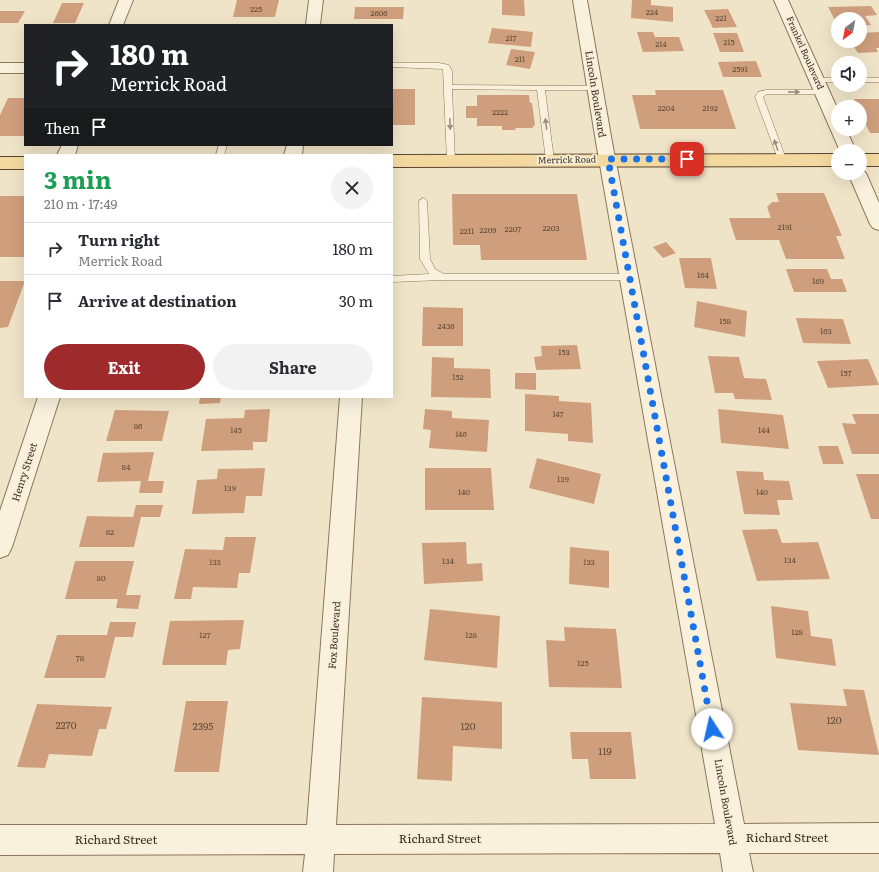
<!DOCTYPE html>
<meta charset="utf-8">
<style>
body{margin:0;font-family:Literata,serif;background:#f2f2f3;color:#2b2b33;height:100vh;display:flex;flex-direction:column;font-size:15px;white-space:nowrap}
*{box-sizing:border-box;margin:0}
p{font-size:13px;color:#7c7c81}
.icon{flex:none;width:22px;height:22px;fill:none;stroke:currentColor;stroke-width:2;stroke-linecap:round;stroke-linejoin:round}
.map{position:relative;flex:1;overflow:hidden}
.details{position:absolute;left:24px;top:154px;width:369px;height:244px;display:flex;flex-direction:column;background:#fff;border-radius:0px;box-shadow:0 4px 16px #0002}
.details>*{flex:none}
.top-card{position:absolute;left:24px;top:24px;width:369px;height:122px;border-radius:0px;box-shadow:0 4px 16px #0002;background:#202124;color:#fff;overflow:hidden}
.needle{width:26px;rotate:212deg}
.tools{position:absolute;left:831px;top:12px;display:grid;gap:8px}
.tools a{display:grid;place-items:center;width:36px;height:36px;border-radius:50%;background:#fff;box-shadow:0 4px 16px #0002;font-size:20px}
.pin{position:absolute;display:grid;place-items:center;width:34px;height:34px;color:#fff;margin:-17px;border-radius:8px;box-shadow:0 2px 6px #0006}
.me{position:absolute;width:44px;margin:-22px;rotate:350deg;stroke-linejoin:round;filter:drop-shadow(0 0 3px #0008)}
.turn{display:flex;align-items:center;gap:14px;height:84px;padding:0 20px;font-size:18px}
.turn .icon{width:52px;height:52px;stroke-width:2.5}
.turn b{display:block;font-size:28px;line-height:34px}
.then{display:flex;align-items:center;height:38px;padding:0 20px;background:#0003;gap:8px;font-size:15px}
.round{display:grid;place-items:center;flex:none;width:42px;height:42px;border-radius:21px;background:#f2f2f3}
.head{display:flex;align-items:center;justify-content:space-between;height:68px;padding:0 20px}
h1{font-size:24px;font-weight:700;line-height:30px;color:#1e9e55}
.button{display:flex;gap:8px;margin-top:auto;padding:8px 20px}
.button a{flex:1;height:46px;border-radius:24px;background:#9e2a2b;color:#fff;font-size:16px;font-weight:700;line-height:46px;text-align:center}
.button a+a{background:#f2f2f3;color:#2b2b33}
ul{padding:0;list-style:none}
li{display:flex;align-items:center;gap:12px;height:52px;padding:0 20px;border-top:1px solid #e1e1e2}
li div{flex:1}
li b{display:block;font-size:15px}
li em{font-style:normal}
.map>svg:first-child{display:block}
</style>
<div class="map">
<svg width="879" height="872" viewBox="0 0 879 872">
<rect width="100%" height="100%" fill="#f0e4c8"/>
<path fill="#cf9f7d" d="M237,0H279L275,17H233Z
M502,0H524L525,16L502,15Z
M632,0H651V5L673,7V22L631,18Z
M62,3H84L75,23H53Z
M871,6L877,15L865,16L871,25L860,26V19H838V22H836L828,7Z
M355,7H404L403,19H354Z
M728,9L737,27L713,28L704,10Z
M0,11H25L18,23H0Z
M492,28L533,32L531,47L488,43Z
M637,32H653L655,37H679L684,51L643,52Z
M879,32V48H876L878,52L858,53L850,41H860V33Z
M713,33H737L744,52H720Z
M511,49L535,52L530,69L506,65Z
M756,61L762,77H723L718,62Z
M392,89H415V125H392Z
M655,90H723L736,129H640L632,95H656Z
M477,95H529L530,103H532L535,125L532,128H515L516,130H502V126H477V118H466V106H477Z
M8,98H25V136H0V115Z
M854,99H879V133H870L860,112V107H858Z
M776,193H824L842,236H836L845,259H786L779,240H736L729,218H771L767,207L772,202H779Z
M452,194H577L587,260H481L480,245H453Z
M0,196H25V257H0Z
M666,242L676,253L663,258L653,247Z
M679,258H711L717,289L685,288Z
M786,269H827L831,279H842L847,292H794Z
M0,281H25L8,327L0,328Z
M697,301L747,311L745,337L694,327Z
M423,307L463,308V346H422Z
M796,318L843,319L851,344L803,343Z
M577,345L581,369L536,370L534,357L542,356L541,346Z
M708,356L739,357L744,378L766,379L772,400L735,399L733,393H715Z
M432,357L454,358V368L490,369L491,398L431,397Z
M868,359L879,385L828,388L817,361Z
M515,373H536V390L515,389Z
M525,394L559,396V401L591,403L593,443L568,441V434L525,431Z
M200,397H221L220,403L199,404Z
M270,409L267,442H253V450L201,451L206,419L244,418L245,410Z
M425,409L452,411V418L489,420L487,452L429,448L431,430L423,429Z
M718,409L783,415L789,449L721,443Z
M115,410L169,411L162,441H106Z
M852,414H879V454H852L842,423L856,424Z
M818,446H838L844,464H823Z
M154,452L148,481H164L162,493H139L141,481L97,482L103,453Z
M537,458L601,474L594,504L529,488Z
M265,468L262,496H246L244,513L192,514L197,480L217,479L218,469Z
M425,468H491L494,510H425Z
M736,471L763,472L764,480L789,481L793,500H777L780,515L744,514Z
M856,474H879V519H871Z
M136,505H163L160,517H141L134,547H79L87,516L133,517Z
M777,529L782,543L818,542L830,579L757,581L742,530Z
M225,537H256L250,573H239L237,588L193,587L191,599H174L185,549L223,550Z
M466,542L467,564L482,563L483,581L424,584L422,543Z
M570,547L609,551V588L569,584Z
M75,561H134L126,595H141L138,609L116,608L118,599H65Z
M771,606L808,611L811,636L832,639L836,666L776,658Z
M430,609L500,616L497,668L424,660Z
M244,620L240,649L228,650L226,665H162L170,621Z
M110,622H136L133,637H115L105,678H44L57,635H107Z
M564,627L616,629L622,688L549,687L546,640L565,641Z
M843,689L864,690L879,755L798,750L790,703L847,706Z
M422,697L502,702V749L453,746L452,781L417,779Z
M186,701H228L219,772H174Z
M37,704L112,707L106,729H99L92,756L49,754L45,768L17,767Z
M570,732H631L636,779H590L588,759H572Z"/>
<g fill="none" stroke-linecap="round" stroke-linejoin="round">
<g stroke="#8d765c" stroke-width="1">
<path id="lane" d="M392,63H439L449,65L452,71V85L596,86L600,88L596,90H545L554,160L550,163L546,160L537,90L452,89L455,161L451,164L447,161L443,69L392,67Z
M814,78H838V82H814Z
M860,78H879V82H860Z
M766,90H822L826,92L822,94H767L763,97L786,159L782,162L778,159L755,97L758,92Z
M219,145H227L224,155H216Z
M423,198L427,201L430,259L435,269L444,274H630L635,277L630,280H442L392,282V276L429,274L420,259L419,201Z"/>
</g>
<g stroke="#8d765c" stroke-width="2">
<path id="street" d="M119,0H133L123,25H109Z
M309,0H323L320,25H306Z
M573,0H587L612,142L744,824L879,823V853H749L753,872H723L720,853L334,854L333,872H303L305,854L0,855V825H307L340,397H362L336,825L715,824L596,142Z
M774,0H788L838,110V129H846L856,151H840Z
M0,63H25V73H0Z
M62,145H78L75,155H57Z
M287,145H303L302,155H284Z
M860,168L866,173L879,203V230L873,228L870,224L848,173H860Z
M38,397H60L12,547L8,555L0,558V511Z"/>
</g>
<g stroke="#5b4430" stroke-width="2">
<path id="primary" d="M838,154V166L392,167V155Z
M860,154H879V166H860Z
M0,157H25V169H0Z"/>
</g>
<use href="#lane" fill="#faf1dc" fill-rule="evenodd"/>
<use href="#street" fill="#faf1dc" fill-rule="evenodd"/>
<use href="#primary" fill="#f3d9a0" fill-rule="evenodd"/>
</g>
<defs><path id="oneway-solid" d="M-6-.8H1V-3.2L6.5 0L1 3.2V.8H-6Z"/></defs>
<g fill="#9c907e">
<use href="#oneway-solid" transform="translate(794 92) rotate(-1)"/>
<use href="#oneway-solid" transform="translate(450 124) rotate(88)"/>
<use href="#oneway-solid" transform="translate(546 124) rotate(-97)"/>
<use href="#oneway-solid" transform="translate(776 145) rotate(-109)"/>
</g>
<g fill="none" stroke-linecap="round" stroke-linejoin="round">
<path stroke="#1a73e8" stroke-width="7" stroke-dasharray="0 12.6" d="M687,159H608L712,729"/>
</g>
<g text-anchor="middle" stroke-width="3.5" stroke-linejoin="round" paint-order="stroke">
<g font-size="8" fill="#624a37">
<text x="256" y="12">225</text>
<text x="652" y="15">224</text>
<text x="379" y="16">2606</text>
<text x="721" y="21">221</text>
<text x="511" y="41">217</text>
<text x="729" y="45">215</text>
<text x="661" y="47">214</text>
<text x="520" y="62">211</text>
<text x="740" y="72">2591</text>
<text x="666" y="111">2204</text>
<text x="710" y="111">2192</text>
<text x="500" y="115">2222</text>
<text x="785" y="230">2191</text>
<text x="551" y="231">2203</text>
<text x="513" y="232">2207</text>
<text x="488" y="233">2209</text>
<text x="467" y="234">2211</text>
<text x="703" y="278">164</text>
<text x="818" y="284">169</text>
<text x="725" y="324">158</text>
<text x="446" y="329">2436</text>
<text x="826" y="334">163</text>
<text x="564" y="355">153</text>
<text x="846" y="376">157</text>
<text x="458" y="380">152</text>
<text x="558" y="417">147</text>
<text x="138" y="429">86</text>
<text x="236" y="433">145</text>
<text x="764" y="433">144</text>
<text x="461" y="437">146</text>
<text x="126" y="470">84</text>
<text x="563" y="482">139</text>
<text x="230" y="491">139</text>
<text x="464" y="495">140</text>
<text x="762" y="495">140</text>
<text x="110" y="535">82</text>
<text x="790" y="563">134</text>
<text x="448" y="564">134</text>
<text x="215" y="565">133</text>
<text x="589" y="565">133</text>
<text x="101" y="581">80</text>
<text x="797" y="635">128</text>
<text x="205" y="638">127</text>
<text x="471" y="638">128</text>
<text x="80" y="661">78</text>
<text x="583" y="666">125</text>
</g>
<g font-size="9" fill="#3d2e20" stroke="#f7eed8">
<text transform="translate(805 53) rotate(66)" y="3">Frankel Boulevard</text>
<text transform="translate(567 160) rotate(-1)" y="3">Merrick Road</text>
</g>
<g font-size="10" fill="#3d2e20" stroke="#f7eed8">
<text transform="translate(596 94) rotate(81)" y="4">Lincoln Boulevard</text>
<text transform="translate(24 472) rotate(-72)" y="4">Henry Street</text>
<text transform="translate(334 635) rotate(-86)" y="4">Fox Boulevard</text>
<text transform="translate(726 802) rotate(80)" y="4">Lincoln Boulevard</text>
</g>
<g font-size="10" fill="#624a37">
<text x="834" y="724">120</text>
<text x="66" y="729">2270</text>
<text x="203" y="730">2395</text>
<text x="468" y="730">120</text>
<text x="605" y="755">119</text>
</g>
<g font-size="12" fill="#3d2e20" stroke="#f7eed8">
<text x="787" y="842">Richard Street</text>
<text x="440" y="843">Richard Street</text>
<text x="116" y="844">Richard Street</text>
</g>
</g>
</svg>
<div class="tools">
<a><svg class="needle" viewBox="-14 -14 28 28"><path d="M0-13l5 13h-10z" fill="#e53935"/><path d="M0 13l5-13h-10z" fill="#7c7c81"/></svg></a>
<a><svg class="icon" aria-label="sound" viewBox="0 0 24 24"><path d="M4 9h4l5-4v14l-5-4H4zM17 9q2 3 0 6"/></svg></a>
<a>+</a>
<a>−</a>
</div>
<div class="pin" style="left:687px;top:159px;background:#d93025"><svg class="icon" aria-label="arrive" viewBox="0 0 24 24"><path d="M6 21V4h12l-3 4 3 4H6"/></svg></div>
<svg class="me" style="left:712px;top:729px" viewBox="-20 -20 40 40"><circle r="19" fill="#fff"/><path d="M0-13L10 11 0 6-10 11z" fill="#1a73e8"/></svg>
<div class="top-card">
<div class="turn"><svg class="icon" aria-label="right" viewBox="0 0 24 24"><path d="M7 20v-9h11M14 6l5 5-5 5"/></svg><div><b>180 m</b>Merrick Road</div></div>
<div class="then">Then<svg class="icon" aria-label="arrive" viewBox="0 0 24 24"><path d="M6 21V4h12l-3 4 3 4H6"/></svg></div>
</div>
<section class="details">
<div class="head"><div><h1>3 min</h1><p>210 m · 17:49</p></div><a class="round"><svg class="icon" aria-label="close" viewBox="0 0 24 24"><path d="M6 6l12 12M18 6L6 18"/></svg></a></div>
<ul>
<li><svg class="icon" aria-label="right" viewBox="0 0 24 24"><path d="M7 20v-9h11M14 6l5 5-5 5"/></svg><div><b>Turn right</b><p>Merrick Road</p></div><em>180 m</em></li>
<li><svg class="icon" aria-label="arrive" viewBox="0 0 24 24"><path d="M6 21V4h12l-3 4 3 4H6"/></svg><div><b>Arrive at destination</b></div><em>30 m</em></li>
</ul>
<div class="button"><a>Exit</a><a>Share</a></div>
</section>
</div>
